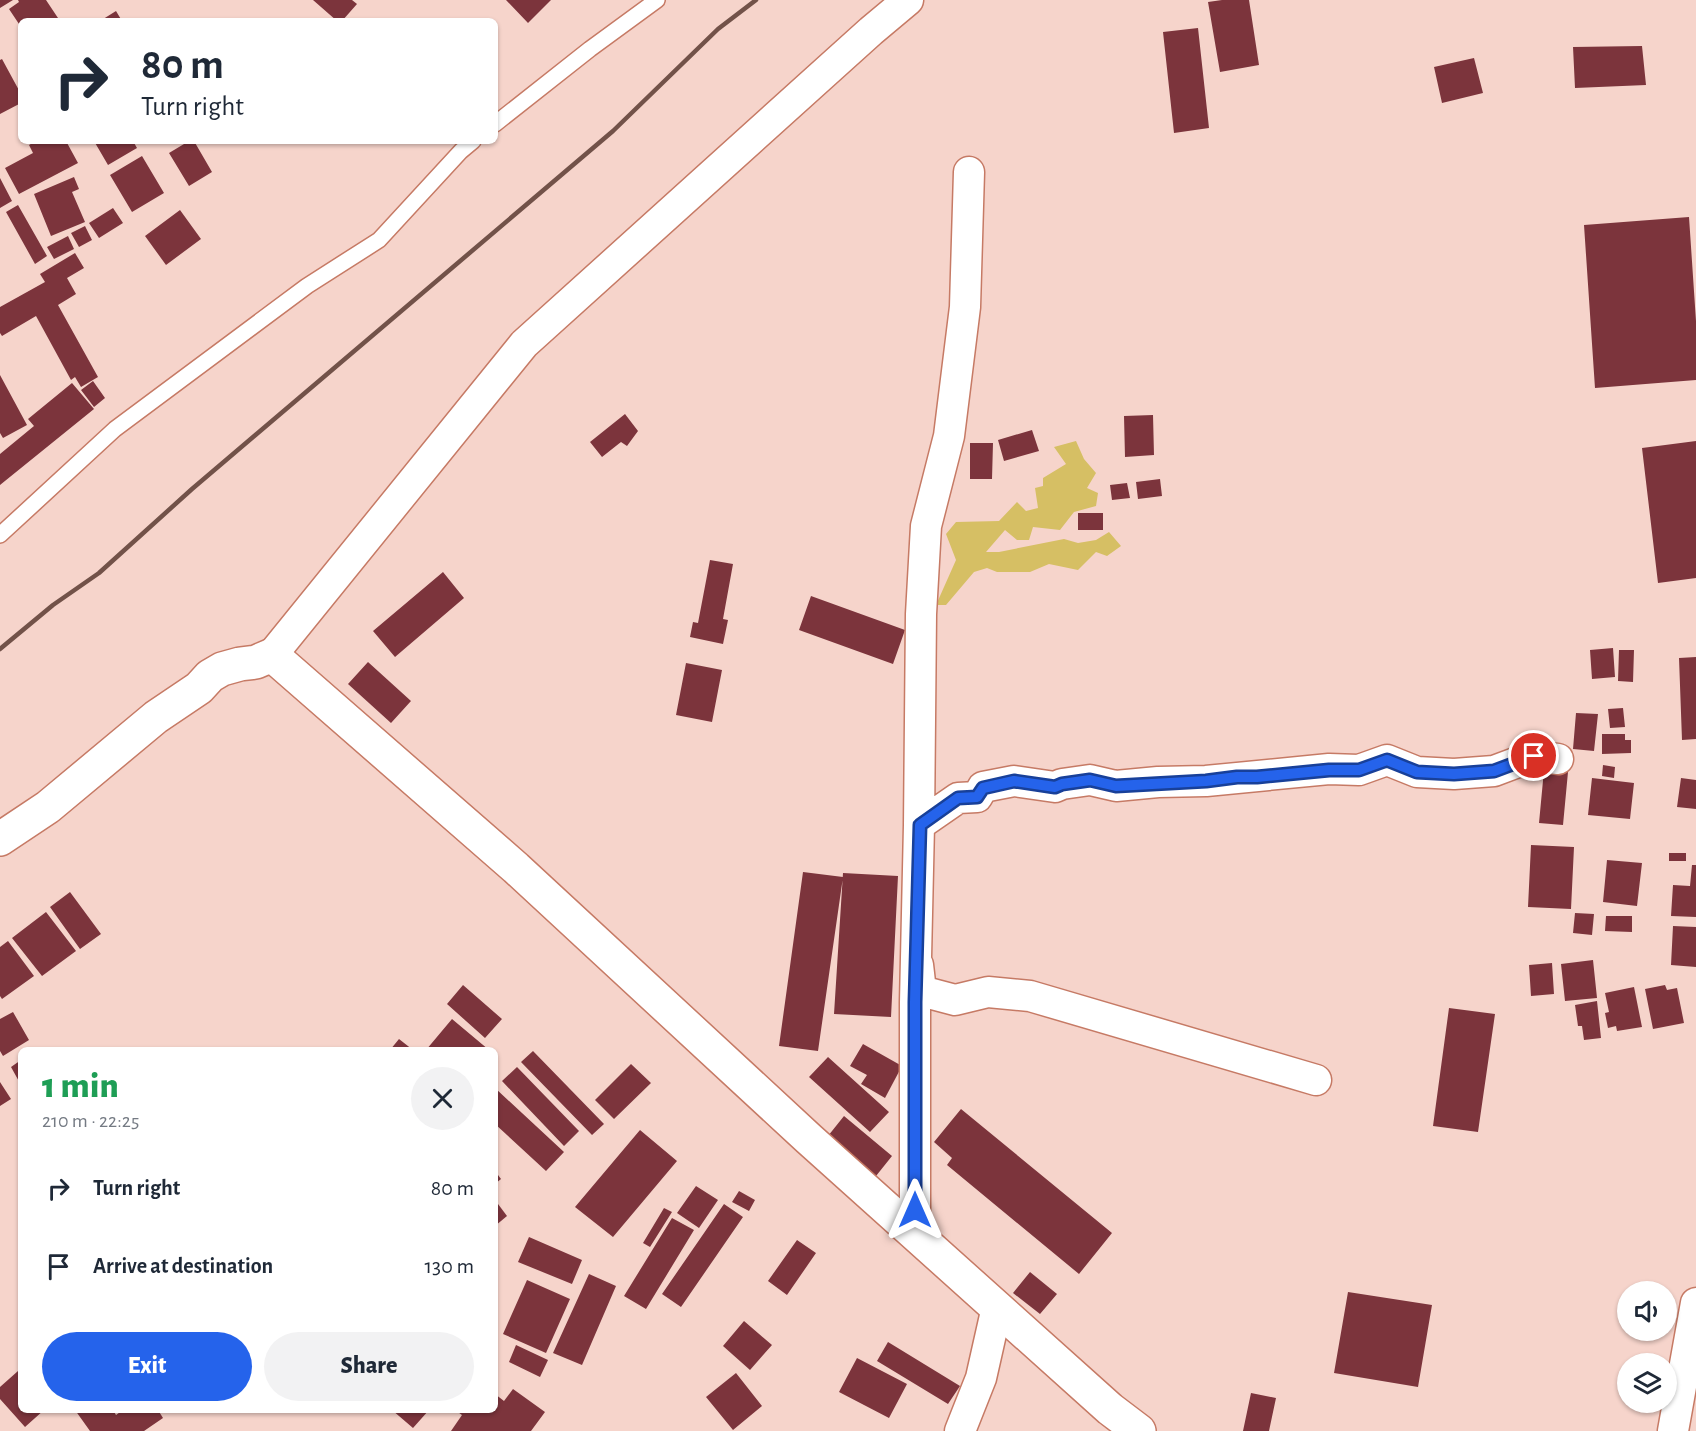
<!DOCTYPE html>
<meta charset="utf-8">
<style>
body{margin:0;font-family:"Alegreya Sans",sans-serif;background:#f2f2f3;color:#1f2937;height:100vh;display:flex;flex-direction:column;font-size:22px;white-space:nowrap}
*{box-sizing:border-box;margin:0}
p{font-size:20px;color:#747a83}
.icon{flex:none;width:33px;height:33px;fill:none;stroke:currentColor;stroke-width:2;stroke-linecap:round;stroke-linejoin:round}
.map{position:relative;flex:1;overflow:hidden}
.panel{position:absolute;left:18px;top:1047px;width:480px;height:366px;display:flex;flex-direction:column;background:#fff;border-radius:9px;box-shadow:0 2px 4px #0004}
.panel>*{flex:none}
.hud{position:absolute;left:18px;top:18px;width:480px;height:126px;border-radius:9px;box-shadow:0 2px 4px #0004;background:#fff;color:#1f2937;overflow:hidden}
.fabs{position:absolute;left:1617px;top:1281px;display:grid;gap:12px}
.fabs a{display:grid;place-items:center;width:60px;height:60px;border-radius:50%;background:#fff;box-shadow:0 2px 4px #0004;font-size:30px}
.pin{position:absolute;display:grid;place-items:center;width:51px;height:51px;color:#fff;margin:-26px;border:3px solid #fff;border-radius:50%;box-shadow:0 2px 6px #0007}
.me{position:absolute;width:66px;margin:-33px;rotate:0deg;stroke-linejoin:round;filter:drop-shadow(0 0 4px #0008)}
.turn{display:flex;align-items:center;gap:21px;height:126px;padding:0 24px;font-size:27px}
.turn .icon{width:78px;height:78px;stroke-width:2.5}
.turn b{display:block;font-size:42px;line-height:51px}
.round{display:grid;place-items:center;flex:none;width:63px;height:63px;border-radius:32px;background:#f2f2f3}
.headline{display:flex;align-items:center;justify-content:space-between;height:102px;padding:0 24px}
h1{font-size:36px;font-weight:800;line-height:45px;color:#1e9e55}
.cta{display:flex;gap:12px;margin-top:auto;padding:12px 24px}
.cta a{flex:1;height:69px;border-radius:36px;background:#2563eb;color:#fff;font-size:24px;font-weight:800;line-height:69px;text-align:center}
.cta a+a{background:#f2f2f3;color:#1f2937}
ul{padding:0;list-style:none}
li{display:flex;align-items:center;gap:18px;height:78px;padding:0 24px}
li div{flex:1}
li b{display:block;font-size:22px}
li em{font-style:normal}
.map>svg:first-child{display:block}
</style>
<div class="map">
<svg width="1696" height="1431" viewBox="0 0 1696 1431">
<rect width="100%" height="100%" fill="#f6d4cb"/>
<path fill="#d6bf64" d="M1076,441L1084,459L1096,473L1087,488L1098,493L1096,506L1074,512L1060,530L1033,527L1029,540H1017L1005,530L986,552H999L1064,539L1078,543L1096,540L1109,532L1121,546L1107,556L1096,552L1078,570L1049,564L1030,572H997L987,568L974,572L946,605H936L956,560L946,534L956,522L999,521L1017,502L1026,511L1038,508L1035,488L1043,486V478L1066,464L1054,447Z"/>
<path fill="#7c343c" d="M0,0H13L0,8Z
M18,0H46L60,21H21V27L9,9L19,2Z
M313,0H352L357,4L342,21H337Z
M506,0H551L528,23Z
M1222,0H1249L1259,65L1220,72L1208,2Z
M116,11L122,21H100Z
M1198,28L1209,128L1174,133L1163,32Z
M1642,46L1646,85L1575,88L1573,47Z
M1474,58L1483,93L1442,103L1434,67Z
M2,59L21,94V103L0,114V60Z
M36,141H66L78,163L19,194L5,168L33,153L29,145Z
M94,141H133L137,148L108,165Z
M189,141H194L212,172L189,186L169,153Z
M142,156L164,193L132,212L110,175Z
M74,177L79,189L72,192L85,222L51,236L34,194Z
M0,178L12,201L0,208Z
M18,205L47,256L35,264L6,212Z
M113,208L123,223L99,238L89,223Z
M180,210L201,239L166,265L145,236Z
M1689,217L1696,321V380L1595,388L1584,225Z
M85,226L92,240L79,247L71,233Z
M68,236L74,249L54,259L47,247Z
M75,253L84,268L67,278L76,294L58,305L98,377L81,387L75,377L71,380L36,316L2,336L0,333V307L45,282L40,274Z
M0,375L27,425L3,438L0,433Z
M93,381L105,398L94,407L81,390Z
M72,383L94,409L0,485V454L34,426L28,419Z
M625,414L638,431L627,446L621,442L602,457L590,442Z
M1153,415L1154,455L1125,457L1124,416Z
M1032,430L1039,451L1004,461L998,440Z
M1696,441V578L1658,583L1642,448Z
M970,443H993L992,479H970Z
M1160,479L1162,496L1138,499L1136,482Z
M1127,483L1130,498L1112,500L1110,485Z
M1078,513H1103V530H1078Z
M710,560L733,564L723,619L728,620L723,644L690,637L693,622L698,623Z
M443,572L464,598L395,657L373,631Z
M811,596L905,630L893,664L799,630Z
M1613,648L1615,677L1592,679L1590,650Z
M1619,650H1634L1633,682L1618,681Z
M1696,657V739L1682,740L1679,658Z
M368,662L411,701L391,723L348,684Z
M686,663L722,670L712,722L676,715Z
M1623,708L1625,727L1610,728L1608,709Z
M1576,713L1598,714L1594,751L1573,749Z
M1602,734H1625V740H1631V753L1602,754Z
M1603,765L1615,767L1614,778L1602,776Z
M1544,770L1568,772L1563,825L1539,823Z
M1592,778L1634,783L1630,819L1588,815Z
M1681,778L1696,780V809L1677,807Z
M1531,845L1574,847L1571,909L1528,907Z
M1669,853H1686V861H1669Z
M1607,860L1642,863L1637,906L1603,902Z
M1692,865H1696V917L1671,916L1673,885L1690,886Z
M803,872L843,877L818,1051L779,1046Z
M843,873L898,876L891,1017L834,1014Z
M70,892L101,934L80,949L50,907Z
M46,912L76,951L42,976L12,938Z
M1575,913L1594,914L1592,935L1573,933Z
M1606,916H1632V932L1605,931Z
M1673,926L1696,927V967L1671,965Z
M8,941L34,976L2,999L0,996V947Z
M1593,960L1597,998L1565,1001L1561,964Z
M1552,963L1554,994L1531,996L1529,965Z
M463,985L502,1019L485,1038L447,1004Z
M1665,985L1667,990L1677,988L1684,1023L1653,1029L1645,989Z
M1634,987L1642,1027L1617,1031L1616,1026L1608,1028L1605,1013L1609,1012L1605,993Z
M1597,1001L1601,1038L1584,1040L1582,1026H1578L1575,1005Z
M1449,1008L1495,1014L1478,1132L1433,1126Z
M13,1012L29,1040L3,1056L0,1051V1019Z
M452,1019L489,1050H426Z
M399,1039L413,1050H390Z
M863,1044L902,1066L885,1098L861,1084L867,1075L850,1066Z
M533,1051L604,1124L592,1135L521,1062Z
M828,1057L889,1112L870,1132L809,1077Z
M21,1060V1085L11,1067Z
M631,1064L651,1083L614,1119L595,1100Z
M517,1067L579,1131L564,1146L502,1081Z
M0,1082L11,1099L0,1106Z
M495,1088L564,1152L546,1171L495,1124Z
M961,1109L1112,1233L1079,1274L947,1165L952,1158L934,1142Z
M844,1116L892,1156L876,1176L828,1136Z
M640,1130L677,1161L613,1237L575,1207Z
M495,1171L501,1179L495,1184Z
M696,1186L718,1200L699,1228L677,1213Z
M739,1191L755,1200L749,1211L732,1202Z
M495,1200L507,1216L495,1226Z
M724,1204L743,1217L681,1307L662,1294Z
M664,1208L672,1212L650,1247L643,1243Z
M672,1218L694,1230L646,1309L624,1296Z
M529,1237L582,1260L572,1284L518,1262Z
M797,1240L816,1253L787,1295L768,1281Z
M1030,1272L1057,1294L1040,1314L1013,1293Z
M589,1274L616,1286L582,1365L553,1353Z
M527,1280L570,1299L546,1353L503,1334Z
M1348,1292L1432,1305L1418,1387L1334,1373Z
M744,1321L772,1345L750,1370L723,1346Z
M888,1342L960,1386L948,1404L877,1361Z
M516,1345L548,1360L540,1377L509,1362Z
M857,1358L907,1384L889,1418L839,1392Z
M18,1371L21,1375V1410H44L25,1427L0,1399V1387Z
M736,1373L762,1406L733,1430L706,1397Z
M513,1389L545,1412L531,1431H451L462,1415L455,1410H495V1394L504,1401Z
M1251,1393L1276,1398L1269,1431H1243Z
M75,1410H113L116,1415L123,1410H158L163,1418L144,1431H90Z
M392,1410H429L413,1428Z"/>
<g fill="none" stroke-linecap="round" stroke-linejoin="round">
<g stroke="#c67a65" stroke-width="18">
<path id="service" d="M495,124L590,49L657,0
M0,535L115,429L307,286L379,240L461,151L473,141"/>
</g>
<g stroke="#c67a65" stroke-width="33">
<path id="minor" d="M272,655L524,344L871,31L908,0
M919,825L958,798L977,797L983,787L1014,781L1055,787L1062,784L1090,780L1116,786L1158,782L1206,781L1329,769L1359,770L1387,760L1417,772L1454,774L1494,771L1534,756L1558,759
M918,965L921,991L955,1000L988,992L1030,996L1316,1080
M915,1233V1002L919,825L921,614L926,526L949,436L965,307L969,172
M960,1431L981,1378L997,1307
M1673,1431L1696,1303"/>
</g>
<g stroke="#c67a65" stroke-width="36">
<path id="secondary" d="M0,839L48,807L156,717L199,688L210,676L222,669L240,664L256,662L272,655L516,868L809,1139L1110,1409L1139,1431"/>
</g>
<use href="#service" stroke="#fff" stroke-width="15"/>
<use href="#minor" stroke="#fff" stroke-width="30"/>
<use href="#secondary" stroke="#fff" stroke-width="33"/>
<path stroke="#725249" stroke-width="4.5" d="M0,649L53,605L99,573L192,489L613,131L718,29L756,0"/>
</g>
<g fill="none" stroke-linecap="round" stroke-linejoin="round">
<g stroke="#184099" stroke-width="15">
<path id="route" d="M915,1210V1002L920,825L958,798L977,797L983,788L1014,781L1055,787L1062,784L1090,780L1116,786L1206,781L1237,777H1257L1329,770H1359L1387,760L1417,772L1454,774L1494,771L1534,756"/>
</g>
<use href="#route" stroke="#2563eb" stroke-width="10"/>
</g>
</svg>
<div class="fabs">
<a><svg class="icon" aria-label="sound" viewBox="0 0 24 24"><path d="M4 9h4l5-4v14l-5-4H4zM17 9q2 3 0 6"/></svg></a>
<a><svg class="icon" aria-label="layers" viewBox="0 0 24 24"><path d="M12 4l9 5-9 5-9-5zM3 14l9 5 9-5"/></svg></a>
</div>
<div class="pin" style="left:1534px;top:756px;background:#d93025"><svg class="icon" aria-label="arrive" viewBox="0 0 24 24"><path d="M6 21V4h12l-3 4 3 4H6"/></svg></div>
<svg class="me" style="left:915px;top:1210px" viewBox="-20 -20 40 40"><path d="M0-17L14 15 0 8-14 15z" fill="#2563eb" stroke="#fff" stroke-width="4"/></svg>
<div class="hud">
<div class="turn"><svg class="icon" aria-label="right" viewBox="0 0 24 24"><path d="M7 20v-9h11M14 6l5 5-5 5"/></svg><div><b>80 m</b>Turn right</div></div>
</div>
<section class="panel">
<div class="headline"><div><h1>1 min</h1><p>210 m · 22:25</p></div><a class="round"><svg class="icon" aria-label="close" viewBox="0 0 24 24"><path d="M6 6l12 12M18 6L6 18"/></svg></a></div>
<ul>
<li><svg class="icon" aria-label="right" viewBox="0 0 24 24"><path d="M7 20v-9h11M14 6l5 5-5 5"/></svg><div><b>Turn right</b></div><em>80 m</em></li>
<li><svg class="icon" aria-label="arrive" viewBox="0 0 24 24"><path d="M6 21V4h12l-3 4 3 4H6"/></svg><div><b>Arrive at destination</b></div><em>130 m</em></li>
</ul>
<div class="cta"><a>Exit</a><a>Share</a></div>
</section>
</div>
